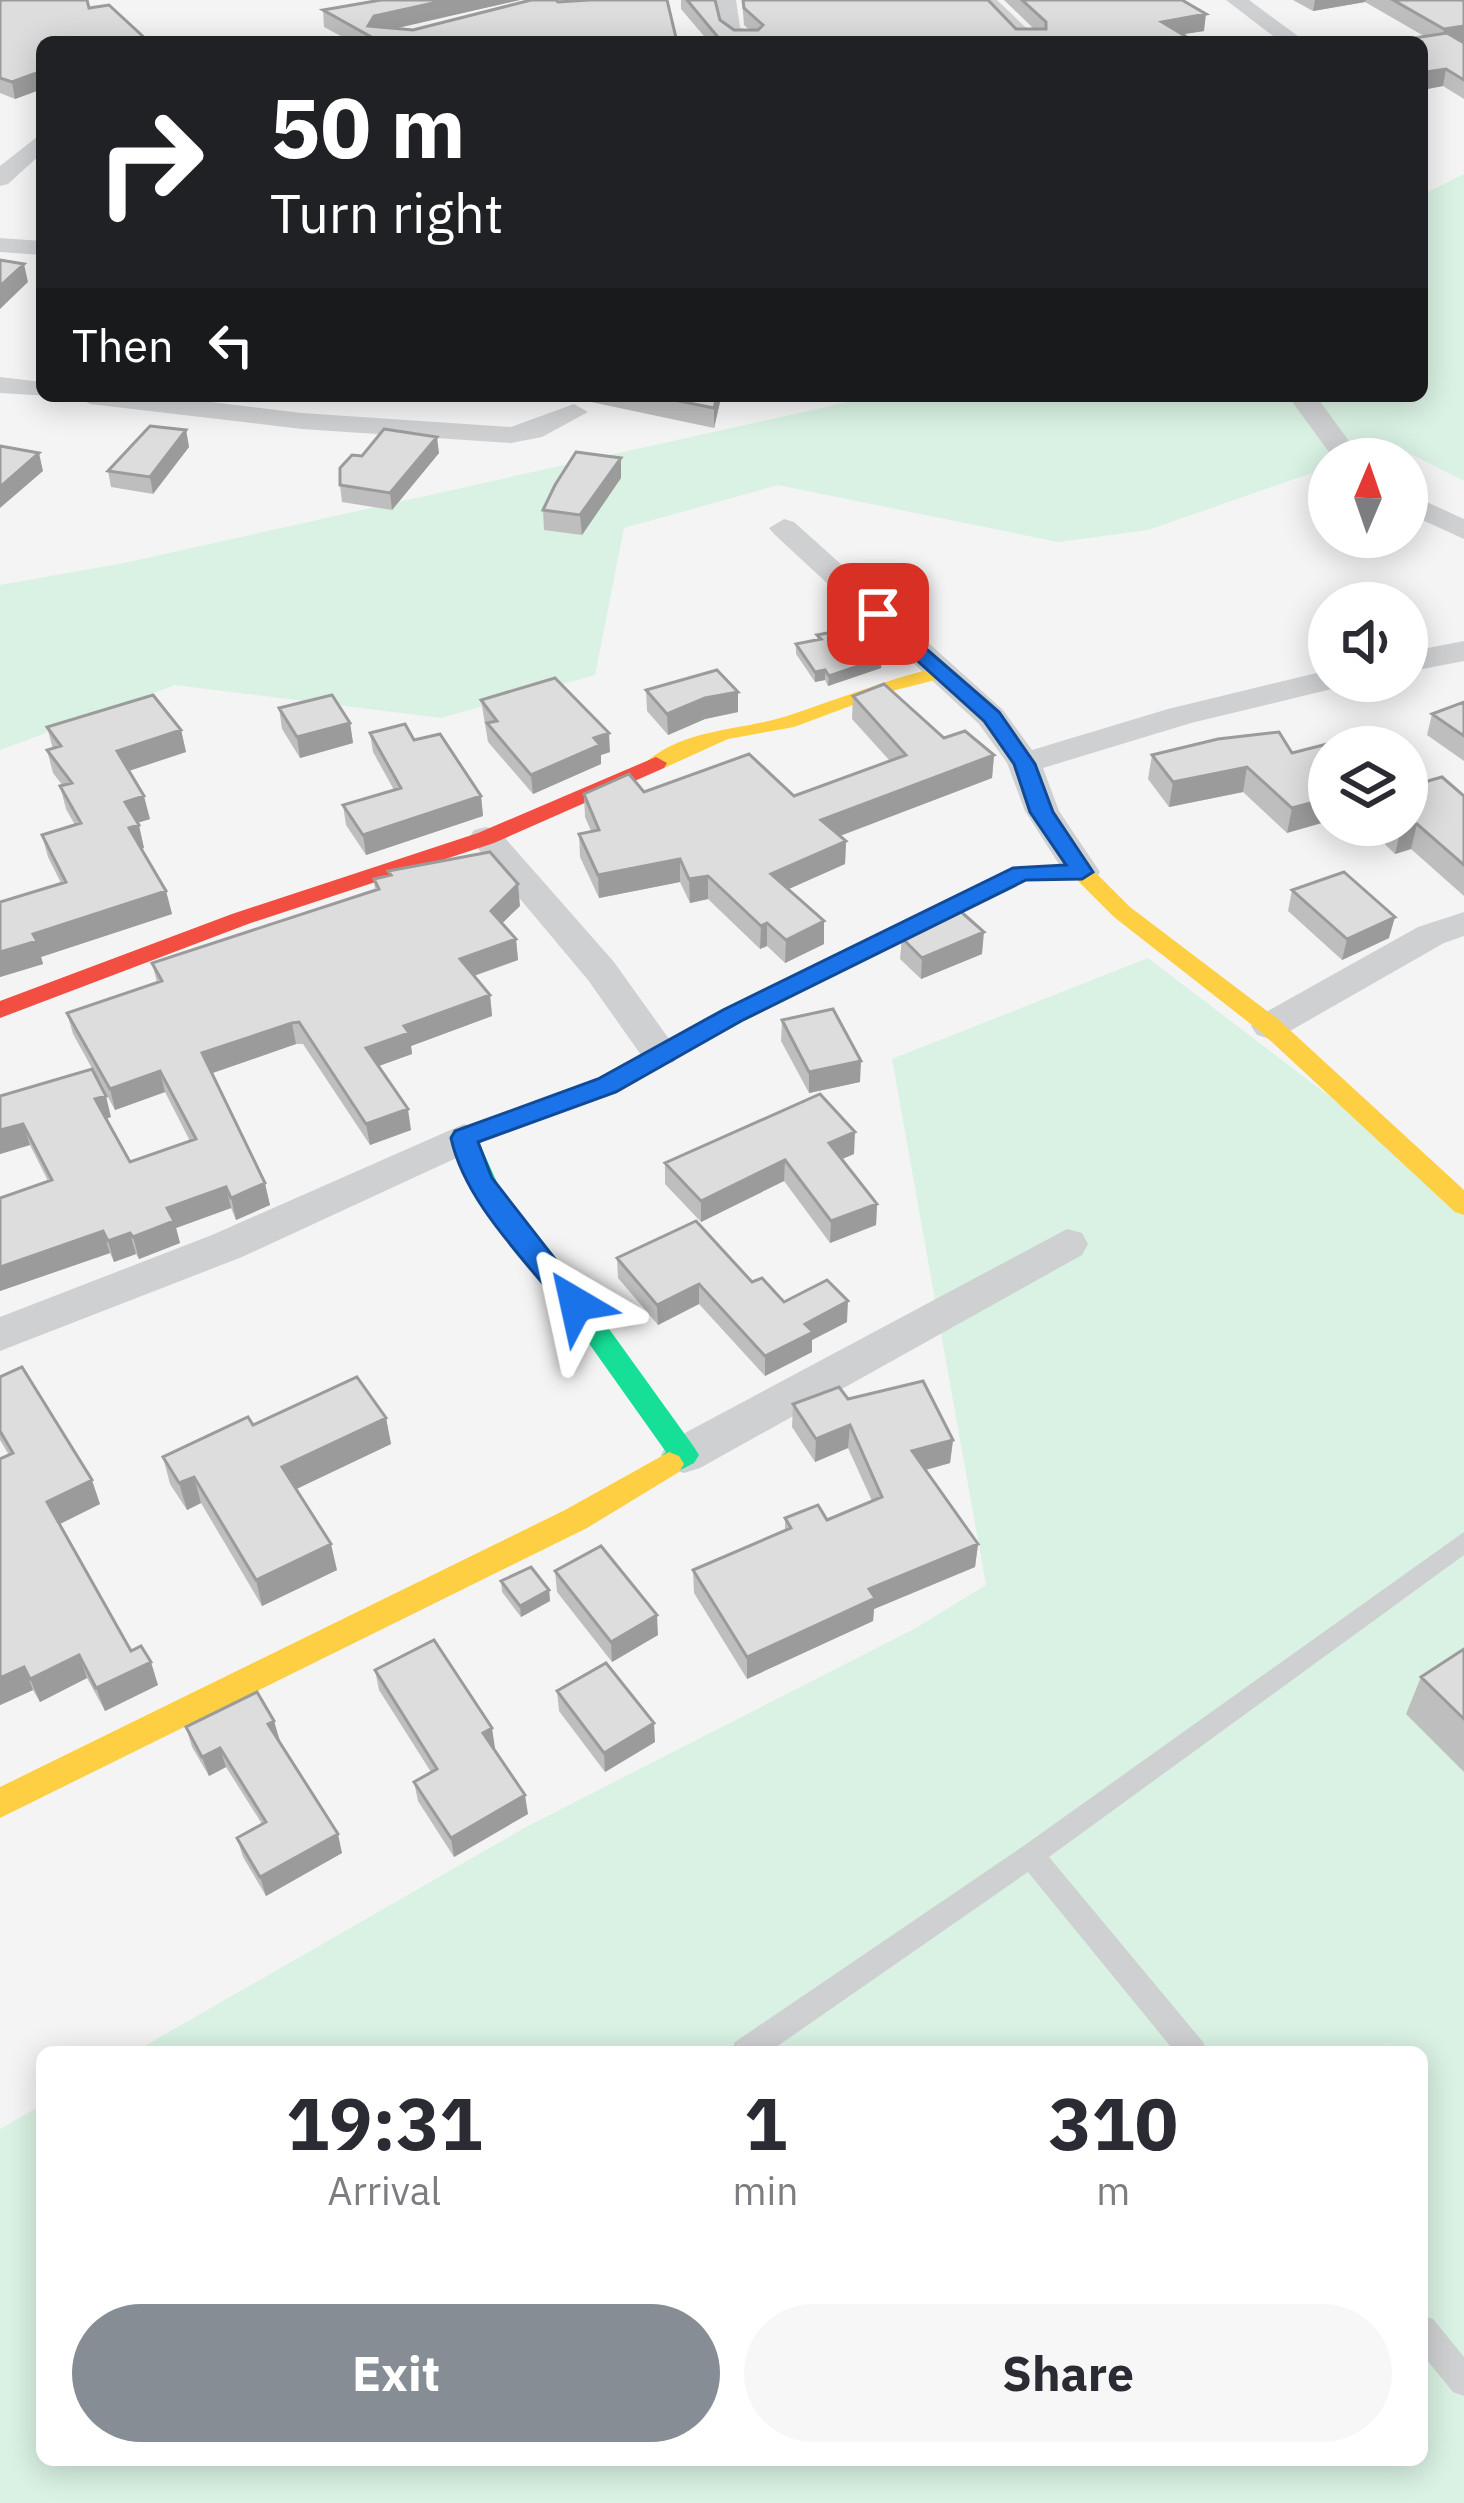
<!DOCTYPE html>
<style>
body{margin:0;font-family:"IBM Plex Sans",sans-serif;background:#f7f7f7;color:#2b2b33;height:100vh;display:flex;flex-direction:column;font-size:45px;white-space:nowrap}
*{box-sizing:border-box;margin:0}
p{font-size:39px;color:#7c7c81}
.icon{flex:none;width:66px;height:66px;fill:none;stroke:currentColor;stroke-width:2;stroke-linecap:round;stroke-linejoin:round}
.map{position:relative;flex:1;overflow:hidden}
.drawer{position:absolute;left:36px;top:2046px;width:1392px;height:420px;display:flex;flex-direction:column;background:#fff;border-radius:18px;box-shadow:0 6px 30px #0003}
.drawer>*{flex:none}
.guide{position:absolute;left:36px;top:36px;width:1392px;height:366px;border-radius:18px;box-shadow:0 6px 30px #0003;background:#202124;color:#fff;overflow:hidden}
.needle{width:78px;rotate:2deg}
.controls{position:absolute;left:1308px;top:438px;display:grid;gap:24px}
.controls a{display:grid;place-items:center;width:120px;height:120px;border-radius:50%;background:#fff;box-shadow:0 6px 30px #0003;font-size:60px}
.pin{position:absolute;display:grid;place-items:center;width:102px;height:102px;color:#fff;margin:-51px;border-radius:24px;box-shadow:0 6px 18px #0006}
.me{position:absolute;width:132px;margin:-66px;rotate:324deg;stroke-linejoin:round;filter:drop-shadow(0 0 9px #0008)}
.turn{display:flex;align-items:center;gap:42px;height:252px;padding:0 36px;font-size:54px}
.turn .icon{width:156px;height:156px;stroke-width:2.5}
.turn b{display:block;font-size:84px;line-height:102px}
.then{display:flex;align-items:center;height:114px;padding:0 36px;background:#0003;gap:24px;font-size:45px}
.eta{display:flex;justify-content:space-evenly;align-items:center;height:204px;text-align:center}
.eta b{font-size:72px;font-weight:700;line-height:84px}
.cta{display:flex;gap:24px;margin-top:auto;padding:24px 36px}
.cta a{flex:1;height:138px;border-radius:72px;background:#868d94;color:#fff;font-size:48px;font-weight:700;line-height:138px;text-align:center}
.cta a+a{background:#f7f7f7;color:#2b2b33}
.map>svg:first-child{display:block}
</style>
<div class="map">
<svg width="1464" height="2503" viewBox="0 0 1464 2503">
<rect width="100%" height="100%" fill="#f4f4f4"/>
<path fill="#d9f2e3" d="M1464,174V481L1393,445L1353,459H1329V467L1148,530L1058,542L778,485L624,528L595,675L441,718L175,685L0,750V585L124,563L875,396H1422V195Z
M1148,958L1464,1199V2503H0V2129L42,2105V2460H1422V2052H134L528,1826L914,1629L986,1585L892,1059Z"/>
<g fill="none" stroke-linecap="round" stroke-linejoin="round">
<path fill="#ced0d2" fill-rule="evenodd" d="M1464,1532V1555L1049,1857L1203,2042L1207,2052H1175L1028,1872L769,2052H731L735,2042L1022,1847Z
M1422,2315L1433,2319L1464,2357V2396L1453,2392L1422,2354Z"/>
<path fill="#ced0d2" fill-rule="evenodd" d="M536,0H577L503,19L493,13Z
M716,0H736L740,27L758,42H734L723,33Z
M975,0H997L1041,42H1018Z
M1226,0H1249L1306,42H1281Z
M42,133V153L8,184L0,186V166Z
M0,238L42,241V255L0,252Z
M0,377L42,382V396H51L0,393Z
M76,396H160L302,413L511,427L574,404L588,412L542,437L511,443L302,429L90,404Z
M1288,396H1316L1362,459H1334Z
M1407,493L1464,519V539L1407,513Z
M784,519L794,522L1003,710L1032,750L1168,709L1329,670V681H1344L1340,687L1191,723L1043,768L1059,811L1100,872L1095,880H1069L1025,811L1007,763L979,724L774,534L769,528Z
M1464,641V661L1407,672V652Z
M486,827L498,830L614,962L679,1053L674,1062L660,1066L646,1062L588,980L469,838L474,830Z
M1464,912V936L1444,943L1283,1035L1270,1039L1257,1035L1251,1026L1257,1017L1418,927Z
M464,1124L478,1128L484,1138L478,1148L242,1257L0,1351V1317L212,1235Z
M1067,1229L1082,1233L1088,1244L1082,1255L700,1468L684,1473L668,1468L661,1455L668,1442Z"/>
<path fill="#16e098" fill-rule="evenodd" d="M733,1008L745,1016L742,1022L616,1091L479,1142L499,1187L576,1283L694,1447L699,1455L694,1463L669,1476L659,1472L654,1464L666,1452L556,1297L479,1198L451,1138L455,1132L598,1079Z"/>
<path fill="#ffcf43" fill-rule="evenodd" d="M940,667L947,669V677L888,692L794,727L728,739L664,768L656,769L645,763C684,728 740,731 787,716C839,699 887,679 940,667Z
M1082,865L1090,867L1130,907L1279,1020L1464,1190V1215L1455,1212L1261,1032L1114,917L1076,879L1025,880L742,1022L733,1024L721,1016L724,1010L1013,868Z
M669,1452L679,1456L684,1464L679,1472L587,1528L0,1818V1787L565,1510Z"/>
<path fill="#f24e42" fill-rule="evenodd" d="M656,757L667,763L664,768L494,843L248,924L0,1018V1001L232,914L478,833Z"/>
</g>
<path fill="#bebebf" d="M0,0L42,42V89L15,99L0,93Z
M381,0H520L394,28L413,30L558,2L352,42L324,27L323,10Z
M681,0H715L720,20L734,30H750L744,25L742,0H988L1016,29H1034L1004,0H1182L1204,31L1182,34L1195,42H709L681,9Z
M1293,0H1464L1462,42L1464,43V99L1443,86L1422,89V42L1424,36L1365,2L1313,11Z
M591,396H720V402L714,428L591,402Z
M186,430L189,447L153,494L111,487L108,471Z
M439,453L392,510L342,502L340,485L362,456Z
M621,458V478L582,535L544,530L543,510Z
M817,635L882,658L881,668L828,686L825,680L815,682L796,654V644L817,640Z
M646,690L738,712L705,719L668,735L647,711Z
M853,696L944,738L994,755L992,778L840,836L846,841L845,864L788,889L824,944L785,963L767,946L760,949L708,899L690,903L680,882L599,898L580,857L579,834L591,831L585,817L584,794L644,792L794,796L890,761L852,719Z
M481,700L610,752L601,755V764L533,794L488,742Z
M1464,702V761L1427,735L1432,714Z
M279,708L350,723L353,743L300,758L282,729Z
M47,727L181,730L186,752L129,771L150,819L137,823L144,848L141,849L166,891L172,914L41,957L43,964L0,977V902L61,883L48,857L42,835L75,825L66,809L60,786H63L53,773L47,750L53,749Z
M370,733L414,740L481,796L483,816L366,855L346,825L343,805L394,790L373,752Z
M1339,741L1287,833L1243,792L1169,807L1148,779L1152,755L1292,753Z
M1421,783L1464,796V896L1411,849L1395,854L1365,825H1407Z
M388,871L520,906L502,923L516,939L518,960L474,976L490,995L492,1016L411,1046L412,1054L379,1066L411,1130L370,1145L303,1044H296L211,1073L270,1205L236,1220L231,1208L176,1228L180,1243L139,1259L136,1254L114,1262L110,1253L0,1291V1198L48,1181L30,1145L0,1154V1096L111,1117L106,1119L130,1162L190,1141L165,1092L115,1110L73,1034L67,1013L157,982L152,963L375,890L374,879L389,875Z
M1292,890L1389,938L1342,960L1288,911Z
M902,938L982,954L921,979L900,959Z
M782,1020L860,1082L809,1093L781,1041Z
M854,1154L842,1159L877,1204L876,1225L830,1243L784,1181L701,1222L665,1184V1163Z
M617,1258L752,1282L784,1302L847,1322L812,1340V1352L765,1376L699,1304L658,1325L618,1278Z
M0,1377L100,1504L59,1524L131,1651L158,1685L105,1711L87,1678L40,1702L33,1690L0,1705L9,1455L0,1440Z
M848,1399L953,1440L950,1463L926,1470L978,1544L975,1567L874,1609L873,1621L747,1679L694,1593L693,1570L785,1531V1518L827,1520L872,1501L848,1448L815,1462L792,1427L793,1404Z
M386,1418L391,1444L296,1489L337,1570L262,1606L201,1503L187,1510L170,1484L163,1457L253,1425Z
M555,1571L658,1635L612,1662L557,1592Z
M501,1581L549,1590L550,1601L521,1617L502,1592Z
M1464,1649V1772L1406,1714L1421,1677Z
M375,1670L495,1748L493,1749L528,1814L454,1857L418,1801L414,1782L431,1772L379,1690Z
M557,1691L655,1742L605,1772L559,1711Z
M274,1721L279,1741L342,1853L266,1896L243,1857L237,1838L262,1824L226,1767L209,1776L192,1747L186,1727Z"/>
<path fill="#9b9b9b" d="M447,0H520L376,33L368,26L374,16Z
M1315,0H1366L1365,2L1313,11Z
M1206,14L1204,31L1160,38L1162,22Z
M1464,26V42L1441,46L1444,29Z
M1446,69L1443,86L1423,90L1426,72Z
M42,71V89L15,99L12,82Z
M24,264L28,282L0,309V286Z
M717,396H720V402L714,428V408Z
M186,430L189,447L153,494L150,477Z
M437,437L439,453L392,510L390,493Z
M39,453L43,471L0,508V487Z
M621,458V478L582,535L580,515Z
M882,658L881,668L828,686L829,676Z
M825,670V680L815,682V672Z
M738,692V712L705,719L668,735L667,714L705,698Z
M350,723L353,743L300,758L297,737Z
M181,730L186,752L122,773L117,751Z
M609,733L610,752L601,755V764L533,794L531,775L594,738Z
M994,755L992,778L821,843V820Z
M1247,767L1243,792L1169,807L1173,782Z
M144,796L150,819L130,825L125,802Z
M481,796L483,816L366,855L363,835Z
M1329,798V821L1287,833L1292,808Z
M1417,824L1411,849L1395,854L1401,829Z
M139,825L144,848L134,851L129,828Z
M846,841L845,864L771,897V874Z
M680,859V882L599,898L598,875Z
M708,876V899L690,903L689,879Z
M518,884L520,906L493,932L491,911Z
M166,891L172,914L41,957L43,964L0,977V952L33,934Z
M1395,917L1389,938L1342,960L1347,939Z
M824,921V944L785,963L786,940Z
M767,923V946L760,949L761,926Z
M984,932L982,954L921,979L922,958Z
M516,939L518,960L462,980L460,959Z
M490,995L492,1016L411,1046L412,1054L370,1069L366,1048L404,1026Z
M292,1023L296,1044L207,1075L202,1053Z
M861,1061L860,1082L809,1093V1072Z
M160,1071L165,1092L115,1110L110,1089Z
M106,1096L111,1117L101,1120L95,1099Z
M408,1109L411,1130L370,1145L366,1124Z
M23,1124L30,1145L0,1154V1130Z
M855,1132L854,1154L828,1165L829,1143Z
M785,1160L784,1181L701,1222V1201Z
M265,1183L270,1205L236,1220L231,1198Z
M226,1187L231,1208L176,1228L180,1243L139,1259L133,1237L167,1208Z
M877,1204L876,1225L830,1243L831,1221Z
M103,1231L110,1253L0,1291V1267Z
M130,1233L136,1254L114,1262L108,1241Z
M699,1284V1304L658,1325L657,1305Z
M848,1301L847,1322L812,1340V1352L765,1376V1356L805,1324Z
M386,1418L391,1444L288,1493L282,1467Z
M850,1425L848,1448L815,1462L816,1439Z
M953,1440L950,1463L910,1474L912,1451Z
M194,1477L201,1503L187,1510L179,1483Z
M92,1480L100,1504L56,1526L47,1502Z
M331,1544L337,1570L262,1606L256,1580Z
M978,1544L975,1567L874,1609L873,1621L747,1679V1657L869,1589Z
M549,1590L550,1601L521,1617L520,1606Z
M657,1615L658,1635L612,1662L611,1642Z
M79,1655L87,1678L40,1702L30,1679Z
M151,1662L158,1685L105,1711L96,1688Z
M24,1667L33,1690L0,1705V1678Z
M274,1721L280,1741L273,1744L268,1724Z
M654,1723L655,1742L605,1772L604,1753Z
M492,1728L495,1748L486,1753L483,1733Z
M220,1748L226,1767L209,1776L202,1757Z
M525,1795L528,1814L454,1857L451,1838Z
M338,1834L342,1853L266,1896L260,1877Z"/>
<path fill="#ddddde" stroke="#9b9b9b" stroke-width="3" d="M0,0H87L89,8L109,5L149,42H42V71L12,82L0,78Z
M381,0H447L374,16L368,26L413,30L531,0H556L558,2L590,0H667L677,42H355L373,38L323,10Z
M687,0H715L720,20L734,30H758L763,25L744,8L743,0H988L1016,29H1046V22L1022,0H1182L1206,14L1162,22L1195,42H722Z
M1393,0H1464V26L1444,29Z
M1447,33L1464,43V80L1446,69L1426,72L1422,70V42H1388Z
M0,260L24,264L0,286Z
M654,396H717L714,408Z
M150,426L186,430L150,477L108,471Z
M384,429L437,437L390,493L340,485V468L352,455L362,456Z
M0,446L39,453L0,487Z
M576,452L621,458L580,515L543,510L555,485Z
M1373,599L1376,603H1338Z
M855,628L882,658L829,676L825,670L815,672L796,644L821,639L817,635Z
M717,670L738,692L705,698L667,714L646,690Z
M555,678L609,733L594,738L600,745L531,775L487,723L497,721L481,700Z
M884,684L944,738L965,731L994,755L821,820L846,841L771,874L824,921L786,940L767,923L761,926L708,876L689,879L680,859L598,875L579,834L599,830L584,794L629,774L644,792L749,754L794,796L906,755L853,696Z
M153,695L181,730L117,751L144,796L125,802L139,825L129,828L166,891L33,934L37,941L0,952V902L66,882L42,835L81,823L60,786L72,783L47,750L61,746L47,727Z
M332,695L350,723L297,737L279,708Z
M1464,702V736L1432,714Z
M405,724L414,740L440,734L481,796L363,835L343,805L401,788L370,733Z
M1279,732L1292,753L1339,741L1345,747H1329V798L1292,808L1247,767L1173,782L1152,755L1218,739Z
M1407,768L1421,783L1442,777L1464,796V865L1417,824L1401,829L1397,825H1407Z
M490,852L518,884L491,911L516,939L460,959L490,995L404,1026L409,1033L366,1048L408,1109L366,1124L299,1022L292,1023L202,1053L265,1183L231,1198L226,1187L167,1208L174,1221L133,1237L130,1233L108,1241L103,1231L0,1267V1198L52,1180L23,1124L0,1130V1096L92,1069L106,1096L95,1099L130,1162L196,1139L160,1071L110,1089L67,1013L162,981L152,963L379,889L374,879L391,875L388,871Z
M1344,872L1395,917L1347,939L1292,890Z
M959,910L984,932L922,958L902,938Z
M833,1009L861,1061L809,1072L782,1020Z
M820,1094L855,1132L829,1143L877,1204L831,1221L785,1160L701,1201L665,1163Z
M696,1221L752,1282L762,1278L784,1302L827,1280L848,1301L805,1324L813,1332L765,1356L699,1284L657,1305L617,1258Z
M22,1367L92,1480L47,1502L131,1651L141,1646L151,1662L96,1688L79,1655L30,1679L24,1667L0,1678V1459L13,1453L0,1431V1377Z
M357,1377L386,1418L282,1467L331,1544L256,1580L194,1477L179,1483L163,1457L248,1417L253,1425Z
M923,1381L953,1440L912,1451L978,1544L869,1589L875,1598L747,1657L693,1570L791,1528L785,1518L818,1505L827,1520L882,1497L850,1425L816,1439L793,1404L839,1387L848,1399Z
M601,1546L657,1615L611,1642L555,1571Z
M531,1567L549,1590L520,1606L501,1581Z
M434,1640L492,1728L483,1733L525,1795L451,1838L414,1782L437,1769L375,1670Z
M1464,1649V1719L1421,1677Z
M606,1663L654,1723L604,1753L557,1691Z
M257,1692L274,1721L268,1724L338,1834L260,1877L237,1838L266,1822L220,1748L202,1757L186,1727Z"/>
<path fill="#1a73e8" stroke="#114b97" stroke-width="3" d="M878,607L999,712L1035,764L1053,812L1093,872L1082,879L1026,880L741,1021L616,1092L478,1142L492,1178L590,1304L576,1315L566,1312C526,1260 465,1203 451,1138L455,1131L598,1079L723,1010L1013,868L1066,865L1030,812L1014,764L984,721L870,618L867,614Z"/>
</svg>
<div class="controls">
<a><svg class="needle" viewBox="-14 -14 28 28"><path d="M0-13l5 13h-10z" fill="#e53935"/><path d="M0 13l5-13h-10z" fill="#7c7c81"/></svg></a>
<a><svg class="icon" aria-label="sound" viewBox="0 0 24 24"><path d="M4 9h4l5-4v14l-5-4H4zM17 9q2 3 0 6"/></svg></a>
<a><svg class="icon" aria-label="layers" viewBox="0 0 24 24"><path d="M12 4l9 5-9 5-9-5zM3 14l9 5 9-5"/></svg></a>
</div>
<div class="pin" style="left:878px;top:614px;background:#d93025"><svg class="icon" aria-label="arrive" viewBox="0 0 24 24"><path d="M6 21V4h12l-3 4 3 4H6"/></svg></div>
<svg class="me" style="left:576px;top:1304px" viewBox="-20 -20 40 40"><path d="M0-17L14 15 0 8-14 15z" fill="#1a73e8" stroke="#fff" stroke-width="4"/></svg>
<div class="guide">
<div class="turn"><svg class="icon" aria-label="right" viewBox="0 0 24 24"><path d="M7 20v-9h11M14 6l5 5-5 5"/></svg><div><b>50 m</b>Turn right</div></div>
<div class="then">Then<svg class="icon" aria-label="left" viewBox="0 0 24 24"><path d="M17 20v-9H6M10 6l-5 5 5 5"/></svg></div>
</div>
<section class="drawer">
<div class="eta">
<div><b>19:31</b><p>Arrival</p></div>
<div><b>1</b><p>min</p></div>
<div><b>310</b><p>m</p></div>
</div>
<div class="cta"><a>Exit</a><a>Share</a></div>
</section>
</div>
